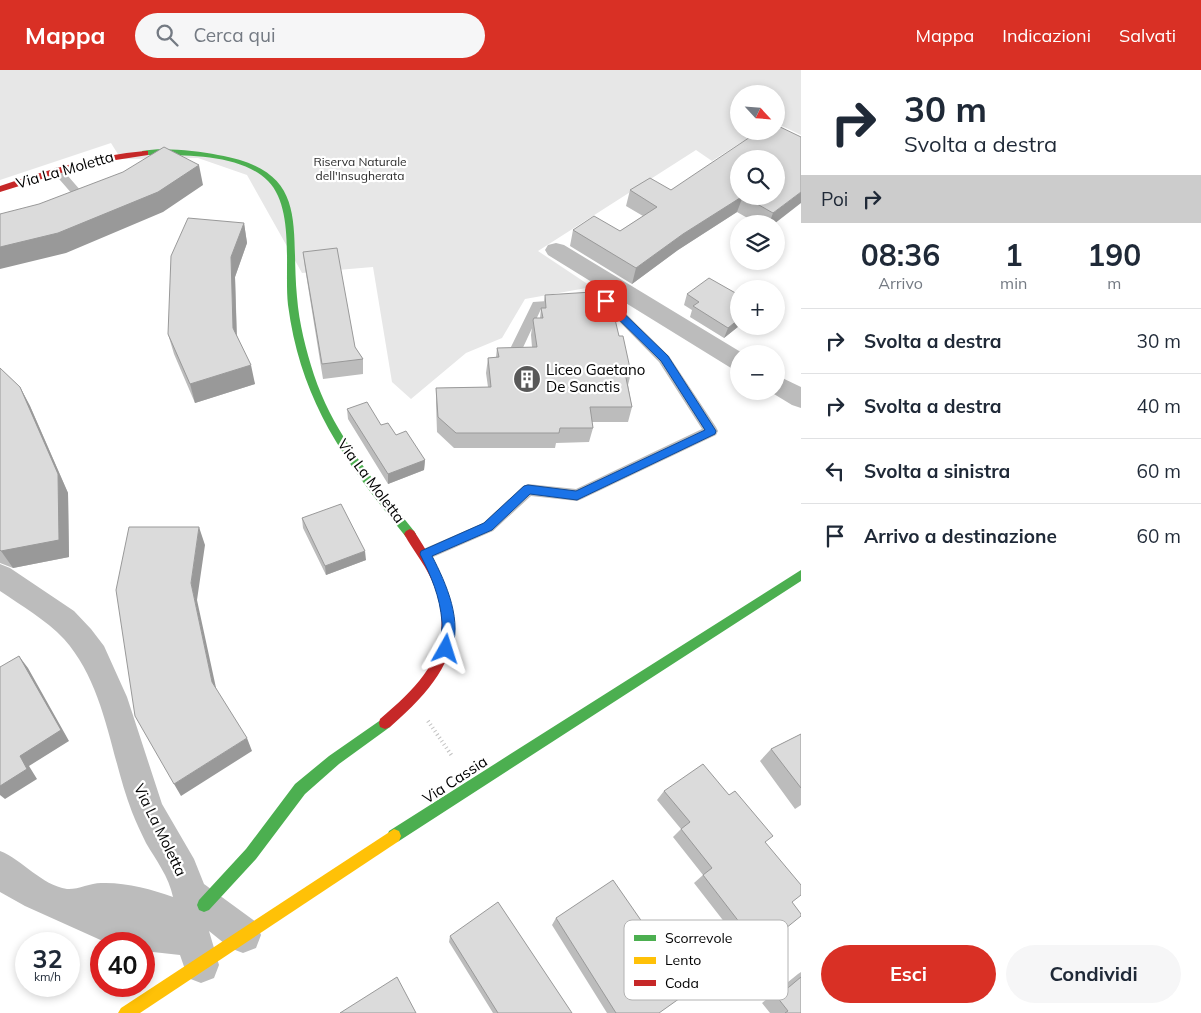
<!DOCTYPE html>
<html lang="it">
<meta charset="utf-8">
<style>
body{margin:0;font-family:Mulish,sans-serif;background:#f6f6f7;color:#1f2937;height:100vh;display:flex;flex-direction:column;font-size:19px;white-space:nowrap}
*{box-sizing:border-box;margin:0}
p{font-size:16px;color:#747a83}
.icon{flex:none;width:28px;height:28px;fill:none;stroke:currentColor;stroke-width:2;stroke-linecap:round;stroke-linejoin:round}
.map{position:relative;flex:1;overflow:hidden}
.panel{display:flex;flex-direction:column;background:#fff;width:400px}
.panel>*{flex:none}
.banner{background:#fff;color:#1f2937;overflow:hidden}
.needle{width:32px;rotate:116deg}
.fabs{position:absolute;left:730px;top:15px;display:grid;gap:10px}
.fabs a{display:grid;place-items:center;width:55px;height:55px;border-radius:50%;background:#fff;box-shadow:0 2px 8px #0003;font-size:25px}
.speed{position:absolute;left:15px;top:862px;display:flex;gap:10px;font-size:25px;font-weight:700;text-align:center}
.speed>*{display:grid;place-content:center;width:65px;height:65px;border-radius:50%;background:#fff;box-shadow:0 2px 8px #0003;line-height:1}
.speed small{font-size:12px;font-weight:400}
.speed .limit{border:8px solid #d22;background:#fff;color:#111}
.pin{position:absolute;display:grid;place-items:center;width:42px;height:42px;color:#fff;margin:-21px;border-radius:10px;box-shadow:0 2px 8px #0006}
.me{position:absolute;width:55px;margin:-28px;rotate:6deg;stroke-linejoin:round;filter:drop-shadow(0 0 4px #0008)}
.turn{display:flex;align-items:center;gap:18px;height:105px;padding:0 20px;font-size:22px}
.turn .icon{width:65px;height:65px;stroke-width:2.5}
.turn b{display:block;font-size:35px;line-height:42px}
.then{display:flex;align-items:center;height:48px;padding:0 20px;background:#0003;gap:10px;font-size:19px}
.eta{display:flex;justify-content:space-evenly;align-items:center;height:85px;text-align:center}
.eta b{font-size:30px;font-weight:700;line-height:35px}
.cta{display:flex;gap:10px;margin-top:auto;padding:10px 20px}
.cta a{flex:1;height:58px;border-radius:30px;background:#d93025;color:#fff;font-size:20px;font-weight:700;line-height:58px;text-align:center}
.cta a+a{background:#f6f6f7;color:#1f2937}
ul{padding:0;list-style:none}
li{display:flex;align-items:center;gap:15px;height:65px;padding:0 20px;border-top:1px solid #e0e1e3}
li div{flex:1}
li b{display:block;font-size:19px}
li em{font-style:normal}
header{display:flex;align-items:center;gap:30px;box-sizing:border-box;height:70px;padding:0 25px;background:#d93025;color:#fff}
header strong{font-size:24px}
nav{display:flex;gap:28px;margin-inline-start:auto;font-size:18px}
.search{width:350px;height:45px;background:#f6f6f7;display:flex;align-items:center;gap:12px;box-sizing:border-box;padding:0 18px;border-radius:28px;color:#747a83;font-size:19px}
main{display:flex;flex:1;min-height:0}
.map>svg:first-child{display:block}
</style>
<header>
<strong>Mappa</strong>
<div class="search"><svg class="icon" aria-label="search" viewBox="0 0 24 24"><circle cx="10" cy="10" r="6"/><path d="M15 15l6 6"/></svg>Cerca qui</div>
<nav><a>Mappa</a><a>Indicazioni</a><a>Salvati</a></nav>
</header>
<main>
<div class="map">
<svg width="801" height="943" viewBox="0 0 801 943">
<rect width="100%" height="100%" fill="#fff"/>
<path fill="#e7e7e7" d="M0,0H801V65L776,53V24H739V61H759L712,91L696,80L538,181L592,217L525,229L502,268L466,283L411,329L392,312L373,197L302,203L247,105L198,88L121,89L111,73L0,110Z"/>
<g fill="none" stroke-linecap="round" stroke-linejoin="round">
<path stroke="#c2c2c2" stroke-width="4" stroke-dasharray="1 3" stroke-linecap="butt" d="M428,651L452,686"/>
<path fill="#bcbcbc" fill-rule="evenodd" d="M57,97L61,98L88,129L90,131L88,133H80L53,102L52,100Z
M606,227L610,228L669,286L716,357L718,361L716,365L582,429L577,431L531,426L493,461L431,488L426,490L421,488L418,484L421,480L483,453L523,416L528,414L576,419L702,359L659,292L603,235L541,239L520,284H510L509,281L533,232Z"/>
<path fill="#bcbcbc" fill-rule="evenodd" d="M556,173L564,175L744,284H739V300L731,298L548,185L545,180L548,175Z
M776,305L801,317V338L792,335L769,321H776Z
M0,494L10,498L74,541L91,559L104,576L127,627L162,734L194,789L204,814L256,852L261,865L256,878L243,883L230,878L209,861L219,895L214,908L201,913L188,908L180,885L144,881V874L105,872L25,836L0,822V781C23,790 41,815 67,819C77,820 90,813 101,813C125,812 151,819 173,827C169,807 156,790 146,773C141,763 136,752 132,742C110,685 106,616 64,569C46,550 22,536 0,521Z"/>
<path fill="#4caf50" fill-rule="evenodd" d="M142,81C164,77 196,81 218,85C311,101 290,155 297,227C299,253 306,280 314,305C334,365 375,412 414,461L416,464L414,467H406C346,393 301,333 288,235C284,200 295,138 268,111C240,83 182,85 145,85H142Z
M801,500V511L399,771L394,773L389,771L387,766L389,761Z
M385,647L390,649L391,653L390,657L339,694L305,724L256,789L209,840L204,842L199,840L197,835L199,830L246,779L295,714L329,686Z"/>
<path fill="#ffc107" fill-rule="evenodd" d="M394,759L399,761L401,766L399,771L140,943H118L121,938Z"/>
<path fill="#c62828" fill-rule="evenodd" d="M145,81H148V85L90,94L0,122V116C48,100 95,85 145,81Z
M410,459L414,461C470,547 469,589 390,657L385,659L380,657L379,653L380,649C424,612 456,578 435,518C428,498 414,482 404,464L406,461Z"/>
</g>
<path fill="#bcbcbc" d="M776,61L774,154H758L737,142L678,180L632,214L570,176L573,160L620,161L643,146L626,136L630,120H671Z
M244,153L247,173L235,207L237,266L255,314L195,333L174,284L168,264Z
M303,182L355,277L363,289V304L323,309L305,198Z
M687,224L739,256L724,268L690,247L692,240L684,235Z
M545,225L594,237L619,266L631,303L628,315L632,337L628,352H592L593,358L589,372L556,373L555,378H454L437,362L436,333V318L488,317L486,303L488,288L496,287L497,278L532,277L531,265L533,250L540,248L541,238H543Z
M0,298L20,317L30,336L68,423L69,487L13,498L0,493Z
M347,339L381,355L396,365L425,390L424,400L388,414L348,349Z
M302,448L366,490L326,505L303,458Z
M801,664V735L795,739L760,691L771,679Z
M664,721L765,773L792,832L760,879L750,885L694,813L703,805L673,767L681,759L657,730Z
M556,848L659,943H607L552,855Z
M450,866L572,943H493L449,872Z
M801,902V943H770L762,933L798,904Z"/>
<path fill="#999" d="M199,95L203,115L163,142L66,183L0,199V177Z
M801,122V133L774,154H769L773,143Z
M743,126L737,142L678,180L632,214L636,198L683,164Z
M244,153L247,173L235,207L237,278L233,258L231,187Z
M739,249V256L724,268L728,258Z
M251,295L255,314L195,333L190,314Z
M20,317L30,336L68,423L69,487L13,498L1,481Z
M425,390L424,400L388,414V404Z
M199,457L205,475L197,530L218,627L212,612L191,513Z
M365,481L366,490L326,505L325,496Z
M19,586L28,598L69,671L29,696L37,709L5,729L0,725V716L20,686Z
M247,668L252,681L181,726L174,714Z"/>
<path fill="#dbdbdb" stroke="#999" fill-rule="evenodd" d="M776,55L801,67V122L773,143L743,126L683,164L636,198L573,160L594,146L620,161L657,137L630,120L650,108L671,120L759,61H776ZM739,89H776V126H739Z
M164,77L199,95L158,122L58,163L0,177V144L39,134L123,102Z
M188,148L244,153L231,187L233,258L251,295L190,314L168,264L171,186Z
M337,178L355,277L363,289L322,294L303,182Z
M709,208L739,225V249L728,258L693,236L699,232L687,224Z
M592,222L594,237H612L619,266H623L631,303H625L632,337H590L593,358H560L559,363H456L438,347L436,318L491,317L488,288L499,287L497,278L537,277L533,250L534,248H543L541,238H546L545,225Z
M0,298L20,317L58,404L59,470L1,481L0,480Z
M367,332L381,355L388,353L396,365L406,361L425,390L388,404L347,339Z
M341,434L365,481L325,496L302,448Z
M129,457H199L191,513L212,612L247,668L174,714L135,646L116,520Z
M19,586L61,660L20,686L27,699L0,716V597Z
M801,664V718L771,679Z
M703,694L729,725L735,721L773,766L765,772L801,815V825L792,832L801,844V846L760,879L703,805L712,798L681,759L690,752L664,721Z
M613,810L690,921L659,943H616L556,848Z
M498,832L572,943H498L450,866Z
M397,907L416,943H340Z
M801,907V943H785L788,941L777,927Z"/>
<path fill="#1a73e8" stroke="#114b97" d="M606,228L609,229L668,286L716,361L715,364L581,428L577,430L530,424L492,460L432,486C446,513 464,553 450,583L446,585L442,583C437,574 443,562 442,552C440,526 431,506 420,484L421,481L484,453L524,416L528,415L576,421L705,360L661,291L603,234L601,231Z"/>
<defs>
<g id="building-disc" transform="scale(1.4375)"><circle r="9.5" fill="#595959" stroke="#fff"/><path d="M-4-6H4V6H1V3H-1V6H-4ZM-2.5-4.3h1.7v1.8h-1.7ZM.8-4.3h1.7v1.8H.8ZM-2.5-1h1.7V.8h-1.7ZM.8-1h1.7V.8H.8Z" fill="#fff"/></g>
</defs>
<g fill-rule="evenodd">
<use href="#building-disc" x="527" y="309"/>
</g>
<g text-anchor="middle" stroke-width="4.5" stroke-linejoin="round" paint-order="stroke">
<g font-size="12" fill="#2b2b2b" stroke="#fff">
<text x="360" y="96">Riserva Naturale<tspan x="360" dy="14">dell'Insugherata</tspan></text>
</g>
<g font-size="15" fill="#000" stroke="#fff">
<text transform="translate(65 100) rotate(-16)" y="5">Via La Moletta</text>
<text transform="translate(371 411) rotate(53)" y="5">Via La Moletta</text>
<text transform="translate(455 710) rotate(-33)" y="5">Via Cassia</text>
<text transform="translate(160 760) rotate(64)" y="5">Via La Moletta</text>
</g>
<g font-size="15" fill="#000" stroke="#fff" text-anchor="start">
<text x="546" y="305">Liceo Gaetano<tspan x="546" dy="17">De Sanctis</tspan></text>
</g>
</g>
<rect x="624" y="850" width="164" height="80" rx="8" fill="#fff" stroke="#b2b2b2" stroke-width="1"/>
<rect x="634" y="865" width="22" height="6" fill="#4caf50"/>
<rect x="634" y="887" width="22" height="7" fill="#ffc107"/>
<rect x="634" y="910" width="22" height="6" fill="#c62828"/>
<g font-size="14" fill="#000">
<text x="665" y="873">Scorrevole</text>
<text x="665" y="895">Lento</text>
<text x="665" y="918">Coda</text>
</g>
</svg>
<div class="fabs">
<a><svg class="needle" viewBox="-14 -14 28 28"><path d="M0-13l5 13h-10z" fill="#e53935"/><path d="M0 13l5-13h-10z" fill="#747a83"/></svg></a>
<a><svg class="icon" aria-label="search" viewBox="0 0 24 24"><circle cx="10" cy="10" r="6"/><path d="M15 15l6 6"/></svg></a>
<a><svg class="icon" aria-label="layers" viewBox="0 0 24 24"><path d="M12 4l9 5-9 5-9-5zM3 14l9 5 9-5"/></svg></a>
<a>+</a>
<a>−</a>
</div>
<div class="speed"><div>32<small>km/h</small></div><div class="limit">40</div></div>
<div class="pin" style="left:606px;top:231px;background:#d93025"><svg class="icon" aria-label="arrive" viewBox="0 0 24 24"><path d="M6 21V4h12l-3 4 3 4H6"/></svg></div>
<svg class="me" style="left:446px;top:579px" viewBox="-20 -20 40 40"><path d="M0-17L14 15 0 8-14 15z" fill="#1a73e8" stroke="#fff" stroke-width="4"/></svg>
</div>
<section class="panel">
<div class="banner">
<div class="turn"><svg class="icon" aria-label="right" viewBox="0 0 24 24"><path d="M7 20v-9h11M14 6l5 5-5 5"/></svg><div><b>30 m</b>Svolta a destra</div></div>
<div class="then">Poi<svg class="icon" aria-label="right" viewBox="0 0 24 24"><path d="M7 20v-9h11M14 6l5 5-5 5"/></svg></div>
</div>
<div class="eta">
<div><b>08:36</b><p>Arrivo</p></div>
<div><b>1</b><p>min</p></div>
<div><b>190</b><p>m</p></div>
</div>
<ul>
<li><svg class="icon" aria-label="right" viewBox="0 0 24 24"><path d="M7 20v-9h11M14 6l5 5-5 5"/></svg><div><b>Svolta a destra</b></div><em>30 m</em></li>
<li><svg class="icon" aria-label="right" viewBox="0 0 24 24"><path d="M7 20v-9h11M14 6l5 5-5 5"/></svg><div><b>Svolta a destra</b></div><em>40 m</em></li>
<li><svg class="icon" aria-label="left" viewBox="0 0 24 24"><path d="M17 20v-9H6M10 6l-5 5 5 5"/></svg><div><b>Svolta a sinistra</b></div><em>60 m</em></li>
<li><svg class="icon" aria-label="arrive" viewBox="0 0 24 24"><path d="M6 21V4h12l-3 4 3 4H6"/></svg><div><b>Arrivo a destinazione</b></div><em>60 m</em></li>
</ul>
<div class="cta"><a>Esci</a><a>Condividi</a></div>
</section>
</main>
